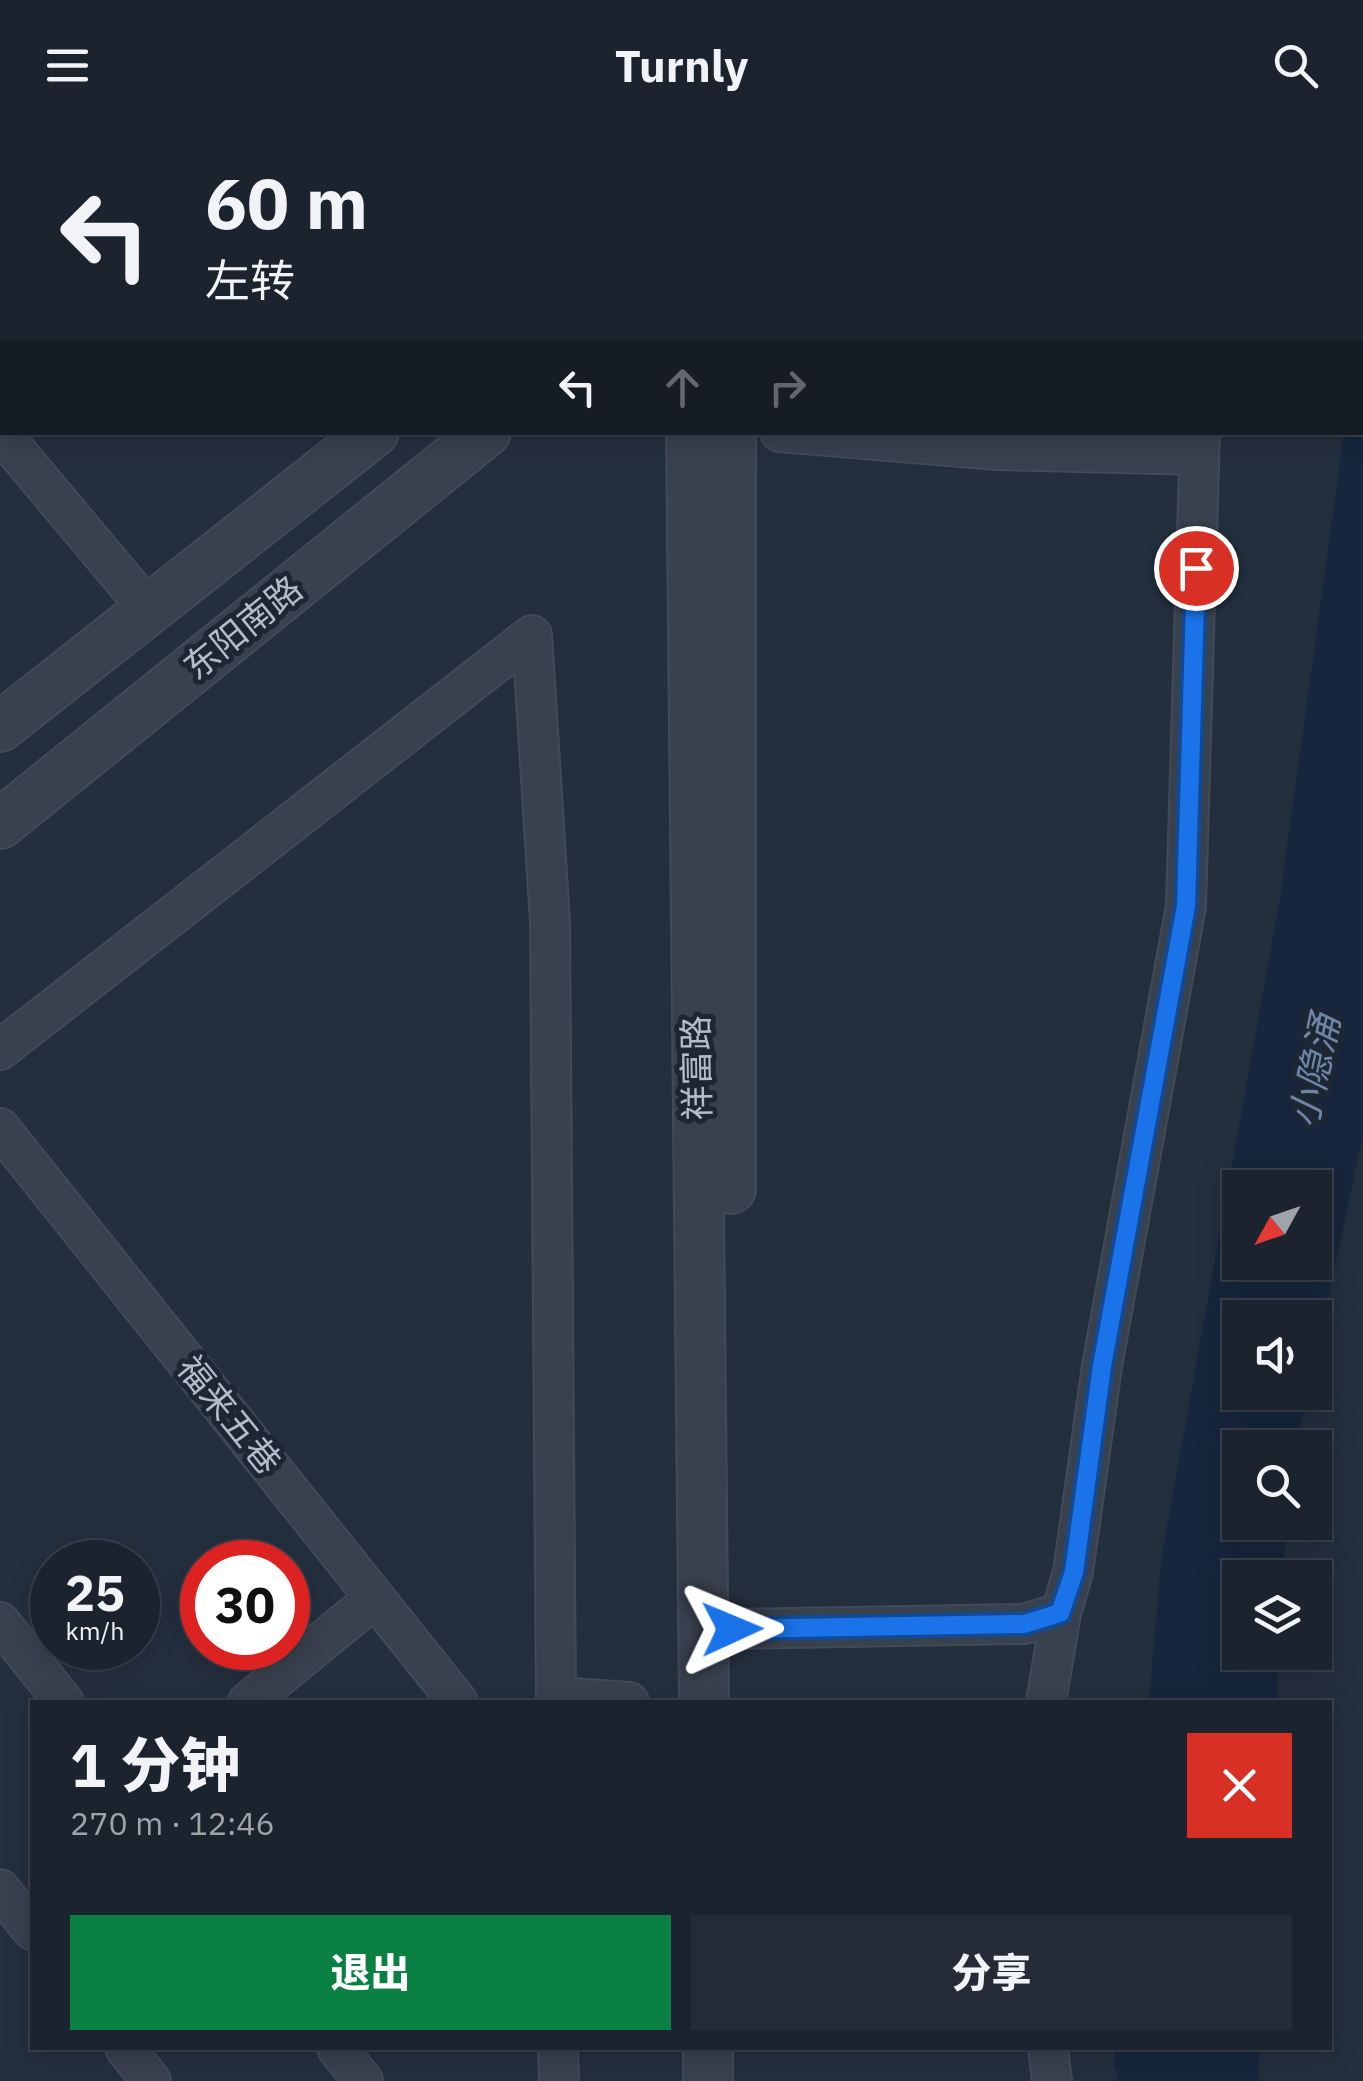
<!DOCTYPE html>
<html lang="zh">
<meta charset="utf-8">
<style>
body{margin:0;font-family:"IBM Plex Sans","Noto Sans SC",sans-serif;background:#242b36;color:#f1f3f6;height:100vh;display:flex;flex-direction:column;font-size:38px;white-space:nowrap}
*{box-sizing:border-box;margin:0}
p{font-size:32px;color:#a0a4aa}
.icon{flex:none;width:55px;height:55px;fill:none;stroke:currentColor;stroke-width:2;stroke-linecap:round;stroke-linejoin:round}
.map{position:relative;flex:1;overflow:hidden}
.drawer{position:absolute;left:30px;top:1570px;width:1302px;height:350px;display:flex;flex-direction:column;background:#1b232e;border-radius:0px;box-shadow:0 5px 25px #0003,0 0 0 2px #39404a}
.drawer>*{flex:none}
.top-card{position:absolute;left:0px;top:0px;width:1365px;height:305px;box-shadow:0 5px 25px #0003,0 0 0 2px #39404a;background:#1b232e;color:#f1f3f6;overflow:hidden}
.needle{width:65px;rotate:230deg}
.fabs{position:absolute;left:1222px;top:1040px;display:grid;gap:20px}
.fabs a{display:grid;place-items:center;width:110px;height:110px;border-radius:0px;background:#1b232e;box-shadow:0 5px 25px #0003,0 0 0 2px #39404a;font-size:50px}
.speed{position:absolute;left:30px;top:1410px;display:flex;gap:20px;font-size:50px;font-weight:700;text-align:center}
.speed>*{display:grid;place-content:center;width:130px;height:130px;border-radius:50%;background:#1b232e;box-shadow:0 5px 25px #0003,0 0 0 2px #39404a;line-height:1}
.speed small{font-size:25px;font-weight:400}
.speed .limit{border:15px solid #d22;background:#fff;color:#111}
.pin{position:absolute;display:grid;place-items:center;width:85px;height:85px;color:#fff;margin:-42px;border:5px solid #fff;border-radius:50%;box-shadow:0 2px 10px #0007}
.me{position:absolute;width:110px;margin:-55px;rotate:89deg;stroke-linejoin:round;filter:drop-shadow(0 0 8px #0008)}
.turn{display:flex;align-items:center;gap:35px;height:210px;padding:0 40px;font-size:45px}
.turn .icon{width:130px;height:130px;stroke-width:2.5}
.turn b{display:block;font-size:70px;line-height:85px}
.lanes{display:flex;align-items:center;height:95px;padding:0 40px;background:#0003;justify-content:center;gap:50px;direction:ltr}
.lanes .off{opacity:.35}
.round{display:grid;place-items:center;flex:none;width:105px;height:105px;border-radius:0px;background:#242b36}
.summary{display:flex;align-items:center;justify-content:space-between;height:170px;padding:0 40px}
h1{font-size:60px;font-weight:800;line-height:75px}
.primary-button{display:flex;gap:20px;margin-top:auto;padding:20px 40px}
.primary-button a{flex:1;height:115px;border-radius:0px;background:#0b8043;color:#fff;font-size:40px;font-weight:800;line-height:115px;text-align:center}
.primary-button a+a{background:#242b36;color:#f1f3f6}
header{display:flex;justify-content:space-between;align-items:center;height:130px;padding:0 40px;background:#1b232e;font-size:45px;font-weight:800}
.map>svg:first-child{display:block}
</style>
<header><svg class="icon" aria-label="menu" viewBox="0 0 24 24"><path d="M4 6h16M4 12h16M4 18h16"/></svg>Turnly<svg class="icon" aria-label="search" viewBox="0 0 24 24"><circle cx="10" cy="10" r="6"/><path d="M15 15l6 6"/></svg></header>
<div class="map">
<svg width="1363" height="1951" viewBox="0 0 1363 1951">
<rect width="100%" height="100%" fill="#242f3e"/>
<path fill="#17263c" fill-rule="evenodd" d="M1280,0H1363V1004L1315,1229V1188H1240V1262L1308,1263L1296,1317L1240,1318V1392L1286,1393L1283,1447L1240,1448V1522L1279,1523L1277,1572H1149L1161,1430L1280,768L1344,303L1362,302V2H1280ZM1240,1058H1315V1132H1240Z
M1115,1918H1260L1258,1951H1118L1114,1931Z"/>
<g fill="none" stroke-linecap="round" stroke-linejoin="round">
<g stroke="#414a57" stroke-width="42">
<path id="minor" d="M3,0L5,2
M1153,0L1154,2
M0,251L2,249
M0,302L149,480
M780,302L998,320L1199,325
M0,920L532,505L550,792L556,1572
M0,998L458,1572
M0,1492L64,1572
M732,1499L1024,1494L1061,1483L1073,1442L1102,1236L1186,776L1200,302
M556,1567L629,1572
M248,1572L375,1468
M1046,1572L1061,1483
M0,1759L32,1800
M125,1918L151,1951
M337,1918L363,1951
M558,1918L559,1951
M1048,1918L1052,1951"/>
</g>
<g stroke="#414a57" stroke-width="52">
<path id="tertiary" d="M632,0L633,2
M670,0L671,2
M691,302L704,1572
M731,302V1059
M0,597L374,302
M0,694L486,302
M708,1918V1951"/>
</g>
<use href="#minor" stroke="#38414e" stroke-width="38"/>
<use href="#tertiary" stroke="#38414e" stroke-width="48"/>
</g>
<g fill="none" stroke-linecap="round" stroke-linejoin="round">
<g stroke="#114b97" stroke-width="25">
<path id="route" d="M732,1499L1024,1494L1060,1483L1074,1442L1102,1236L1186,776L1196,438"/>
</g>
<use href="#route" stroke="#1a73e8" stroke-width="18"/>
</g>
<g text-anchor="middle" stroke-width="10" stroke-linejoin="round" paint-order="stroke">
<g font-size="35" fill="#b4bcc9" stroke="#1d2633">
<text transform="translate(243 498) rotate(-39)" y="12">东阳南路</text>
<text transform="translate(697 938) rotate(-91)" y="12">祥富路</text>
<text transform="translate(229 1285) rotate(51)" y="12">福来五巷</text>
</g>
<g font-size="38" font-style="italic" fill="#6d86a8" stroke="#1d2633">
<text transform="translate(1315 941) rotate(-78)" y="13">小隐涌</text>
</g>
</g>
</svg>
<div class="fabs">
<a><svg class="needle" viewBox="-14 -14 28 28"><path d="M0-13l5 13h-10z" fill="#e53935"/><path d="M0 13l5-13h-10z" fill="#a0a4aa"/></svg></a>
<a><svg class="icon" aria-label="sound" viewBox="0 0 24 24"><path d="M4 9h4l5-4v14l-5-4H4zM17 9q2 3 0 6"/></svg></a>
<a><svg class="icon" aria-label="search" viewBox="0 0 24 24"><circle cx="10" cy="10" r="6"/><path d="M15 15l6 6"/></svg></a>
<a><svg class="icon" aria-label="layers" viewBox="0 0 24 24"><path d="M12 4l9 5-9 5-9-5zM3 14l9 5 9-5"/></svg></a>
</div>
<div class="speed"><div>25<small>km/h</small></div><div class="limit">30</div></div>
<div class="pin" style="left:1196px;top:438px;background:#d93025"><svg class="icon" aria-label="arrive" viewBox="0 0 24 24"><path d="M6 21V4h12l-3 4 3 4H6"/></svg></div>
<svg class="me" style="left:732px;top:1499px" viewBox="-20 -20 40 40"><path d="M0-17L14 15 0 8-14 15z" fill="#1a73e8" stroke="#fff" stroke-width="4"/></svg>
<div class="top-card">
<div class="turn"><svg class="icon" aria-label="left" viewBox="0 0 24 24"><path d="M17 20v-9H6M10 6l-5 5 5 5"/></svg><div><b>60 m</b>左转</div></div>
<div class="lanes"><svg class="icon" aria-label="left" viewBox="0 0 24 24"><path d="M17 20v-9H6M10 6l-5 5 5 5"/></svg><svg class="icon off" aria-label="ahead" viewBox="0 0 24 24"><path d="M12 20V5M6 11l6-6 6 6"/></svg><svg class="icon off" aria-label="right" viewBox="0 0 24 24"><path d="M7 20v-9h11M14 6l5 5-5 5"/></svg></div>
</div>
<section class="drawer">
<div class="summary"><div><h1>1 分钟</h1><p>270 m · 12:46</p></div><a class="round" style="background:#d93025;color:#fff"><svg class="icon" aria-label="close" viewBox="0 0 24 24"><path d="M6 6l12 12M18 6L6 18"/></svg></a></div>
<div class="primary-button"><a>退出</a><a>分享</a></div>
</section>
</div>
